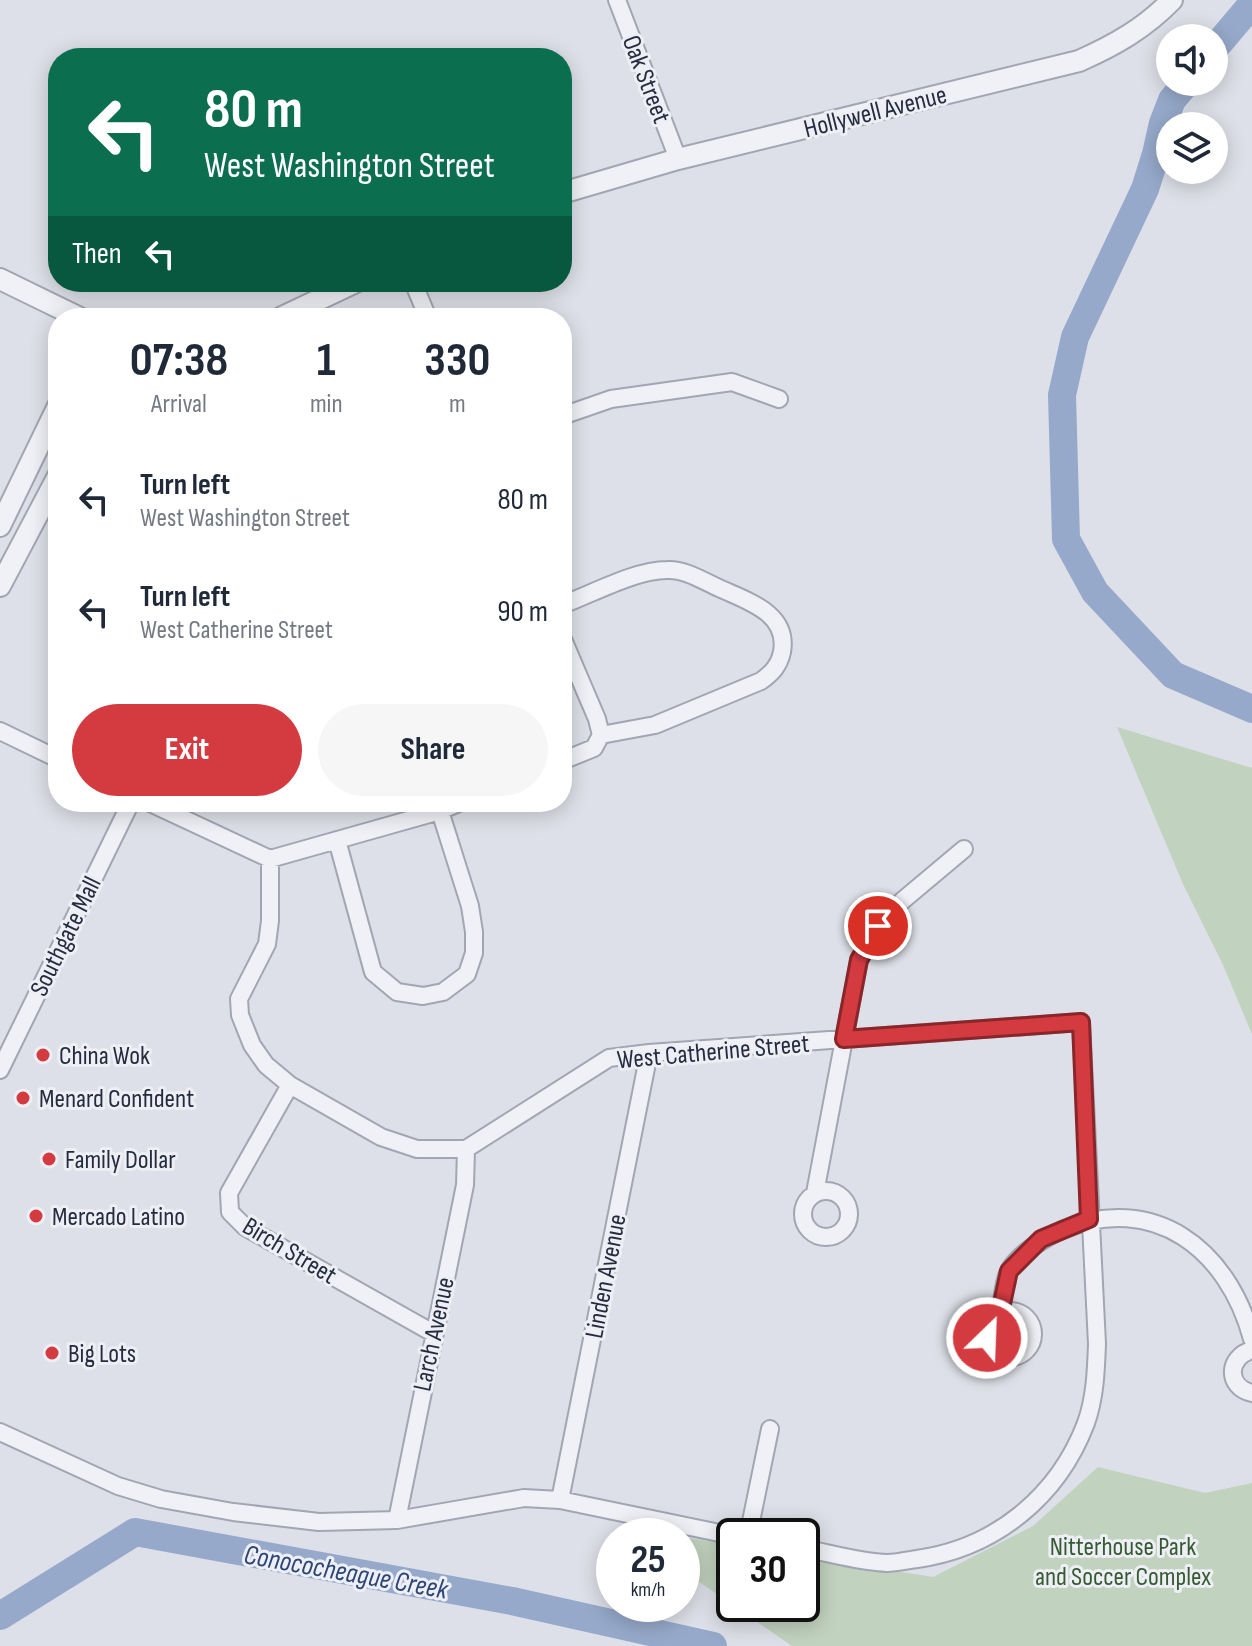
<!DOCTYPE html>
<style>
body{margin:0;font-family:"Sofia Sans Condensed",sans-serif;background:#f6f6f7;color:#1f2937;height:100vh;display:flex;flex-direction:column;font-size:30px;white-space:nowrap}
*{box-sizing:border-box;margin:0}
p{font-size:26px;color:#747a83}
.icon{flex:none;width:44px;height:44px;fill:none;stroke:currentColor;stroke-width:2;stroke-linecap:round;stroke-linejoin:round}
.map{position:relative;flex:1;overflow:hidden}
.sheet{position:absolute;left:48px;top:308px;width:524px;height:504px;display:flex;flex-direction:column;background:#fff;border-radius:32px;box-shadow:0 4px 20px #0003}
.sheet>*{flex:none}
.top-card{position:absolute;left:48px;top:48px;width:524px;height:244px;border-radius:32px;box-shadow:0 4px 20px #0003;background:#0b6e4f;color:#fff;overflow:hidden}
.fabs{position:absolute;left:1156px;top:24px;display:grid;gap:16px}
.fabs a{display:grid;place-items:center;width:72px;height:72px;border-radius:50%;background:#fff;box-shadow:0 4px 20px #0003;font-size:40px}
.speed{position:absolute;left:596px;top:1518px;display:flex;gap:16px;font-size:40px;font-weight:700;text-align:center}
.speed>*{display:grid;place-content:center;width:104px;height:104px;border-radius:50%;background:#fff;box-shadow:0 4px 20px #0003;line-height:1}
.speed small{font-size:20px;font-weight:400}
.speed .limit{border:4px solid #111;border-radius:12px;background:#fff;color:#111}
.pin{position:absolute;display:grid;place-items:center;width:68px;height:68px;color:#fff;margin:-34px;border:4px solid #fff;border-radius:50%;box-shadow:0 2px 8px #0007}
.me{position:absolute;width:88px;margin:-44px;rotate:24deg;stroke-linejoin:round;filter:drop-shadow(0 0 6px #0008)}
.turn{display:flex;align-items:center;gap:28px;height:168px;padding:0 24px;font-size:36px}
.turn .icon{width:104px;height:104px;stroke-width:2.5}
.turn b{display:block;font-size:56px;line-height:68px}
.then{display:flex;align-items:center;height:76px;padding:0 24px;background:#0003;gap:16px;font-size:30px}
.eta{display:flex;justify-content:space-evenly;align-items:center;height:136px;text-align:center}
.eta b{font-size:48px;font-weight:700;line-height:56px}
.button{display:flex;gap:16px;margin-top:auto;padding:16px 24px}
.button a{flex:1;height:92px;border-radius:48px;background:#d43b41;color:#fff;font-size:32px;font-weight:700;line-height:92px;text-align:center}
.button a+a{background:#f6f6f7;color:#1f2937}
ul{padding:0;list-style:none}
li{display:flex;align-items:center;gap:24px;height:112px;padding:0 24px}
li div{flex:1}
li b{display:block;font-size:30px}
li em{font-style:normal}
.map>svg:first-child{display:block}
</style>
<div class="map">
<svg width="1252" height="1646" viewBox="0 0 1252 1646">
<rect width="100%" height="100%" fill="#dde0e8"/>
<path fill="#c1d2be" d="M1117,727L1252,768V1034L1223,965L1183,884Z
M1098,1467L1205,1493L1252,1483V1646H792L682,1570V1537L734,1545V1604H802V1556L933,1577L1033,1526Z"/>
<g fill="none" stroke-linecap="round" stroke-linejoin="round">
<path stroke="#96a9ca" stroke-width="28" d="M1214,49L1252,4
M1187,82L1172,100L1163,123L1156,154L1145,189L1075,337L1062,395L1066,539L1095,592L1173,675L1252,709
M0,1616L135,1532L512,1601L713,1646"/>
<g stroke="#a2a6b2" stroke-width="20">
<path id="minor" d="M617,0L678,159
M413,282L428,318
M562,416L611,399L732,382L779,399
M562,605C592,594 635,570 667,570C685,569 703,581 719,588C747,601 789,613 782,652C779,666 772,673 761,681L655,725L601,735
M562,637L597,719L601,735L594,748L562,761
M0,731L58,759
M148,802L270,859
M337,840L373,972L397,992L423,996L443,992L467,974L474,953V932L470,906L440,811
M270,859V921L267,944L239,999L240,1015L252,1045L266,1065L290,1085L381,1137L417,1149H466L609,1058L649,1053L1081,1022L1097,1344C1096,1371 1095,1398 1086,1423C1058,1497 995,1548 917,1559C908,1560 897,1563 887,1563C859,1562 830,1553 802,1548
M270,859L440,811L461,802
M0,1070L131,802
M290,1085L229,1193L230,1212L245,1227L433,1333
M803 1214a23 23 0 1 1 46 0a23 23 0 1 1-46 0Z
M815,1193L859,960L878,926L902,901L964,849
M987 1334a23 23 0 1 1 46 0a23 23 0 1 1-46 0Z
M1000,1313C1003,1301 1003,1282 1009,1271C1018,1254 1046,1237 1062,1230C1154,1192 1228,1249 1252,1339
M1252,1350C1227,1357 1226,1387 1252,1393
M0,1432L118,1486L161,1499L233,1512L319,1522L397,1520L524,1498L560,1500L734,1536
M560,1500L649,1053
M397,1520L465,1185L466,1149
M748,1536L770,1429"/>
</g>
<g stroke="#a2a6b2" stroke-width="24">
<path id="tertiary" d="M562,193L678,159L1079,61C1115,45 1145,28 1172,0
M0,279L80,318
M280,318L356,282
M0,526L58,406
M0,586L58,476"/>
</g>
<use href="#minor" stroke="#f0f1f6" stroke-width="16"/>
<use href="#tertiary" stroke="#f0f1f6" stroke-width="20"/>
</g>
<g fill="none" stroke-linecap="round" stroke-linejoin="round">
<g stroke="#8a262a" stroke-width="20">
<path id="route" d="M878,926L859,960L844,1039L1081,1022L1089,1219L1041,1239L1009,1271L1000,1313L990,1323L987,1338"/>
</g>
<use href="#route" stroke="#d43b41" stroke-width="14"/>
</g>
<g fill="#d43b41" stroke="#edeff5" stroke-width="3">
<circle cx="43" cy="1055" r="8"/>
<circle cx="23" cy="1098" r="8"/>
<circle cx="49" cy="1159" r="8"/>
<circle cx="36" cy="1216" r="8"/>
<circle cx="52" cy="1353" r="8"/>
</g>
<g text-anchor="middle" stroke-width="6" stroke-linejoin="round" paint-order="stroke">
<g font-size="26" fill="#262c3f" stroke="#edeff5">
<text transform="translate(647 79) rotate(69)" y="9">Oak Street</text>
<text transform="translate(875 111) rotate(-14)" y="9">Hollywell Avenue</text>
<text transform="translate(65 936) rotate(-64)" y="9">Southgate Mall</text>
<text transform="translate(713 1051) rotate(-5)" y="9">West Catherine Street</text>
<text transform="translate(290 1250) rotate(31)" y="9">Birch Street</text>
<text transform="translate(605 1276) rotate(-79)" y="9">Linden Avenue</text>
<text transform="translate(433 1334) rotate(-78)" y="9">Larch Avenue</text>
</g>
<g font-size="26" fill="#262c3f" stroke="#edeff5" text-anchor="start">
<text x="59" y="1064">China Wok</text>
<text x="39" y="1107">Menard Confident</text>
<text x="65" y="1168">Family Dollar</text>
<text x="52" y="1225">Mercado Latino</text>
<text x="68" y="1362">Big Lots</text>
</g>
<g font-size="26" fill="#365b33" stroke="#edeff5">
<text x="1123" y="1555">Nitterhouse Park<tspan x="1123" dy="30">and Soccer Complex</tspan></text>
</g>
<g font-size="28" font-style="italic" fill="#2e4675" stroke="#edeff5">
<text transform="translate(346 1571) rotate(10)" y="10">Conococheague Creek</text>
</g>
</g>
</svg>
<div class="fabs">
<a><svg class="icon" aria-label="sound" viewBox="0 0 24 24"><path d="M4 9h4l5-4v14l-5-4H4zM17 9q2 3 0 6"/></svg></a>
<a><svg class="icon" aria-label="layers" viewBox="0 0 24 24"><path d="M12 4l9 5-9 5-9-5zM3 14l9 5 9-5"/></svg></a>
</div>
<div class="speed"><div>25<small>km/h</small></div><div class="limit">30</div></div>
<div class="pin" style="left:878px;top:926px;background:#d93025"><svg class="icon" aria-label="arrive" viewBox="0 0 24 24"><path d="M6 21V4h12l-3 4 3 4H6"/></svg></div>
<svg class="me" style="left:987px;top:1338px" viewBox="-20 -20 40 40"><circle r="17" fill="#d43b41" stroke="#fff" stroke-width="3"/><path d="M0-11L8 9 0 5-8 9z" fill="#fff"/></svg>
<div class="top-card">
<div class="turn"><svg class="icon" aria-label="left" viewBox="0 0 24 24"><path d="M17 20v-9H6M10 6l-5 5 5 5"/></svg><div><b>80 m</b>West Washington Street</div></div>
<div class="then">Then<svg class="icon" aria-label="left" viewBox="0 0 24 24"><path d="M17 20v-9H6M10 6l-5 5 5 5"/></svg></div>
</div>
<section class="sheet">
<div class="eta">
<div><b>07:38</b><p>Arrival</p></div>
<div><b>1</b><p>min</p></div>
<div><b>330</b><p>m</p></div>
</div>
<ul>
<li><svg class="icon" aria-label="left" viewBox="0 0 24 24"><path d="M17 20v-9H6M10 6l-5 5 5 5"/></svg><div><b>Turn left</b><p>West Washington Street</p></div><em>80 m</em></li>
<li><svg class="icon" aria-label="left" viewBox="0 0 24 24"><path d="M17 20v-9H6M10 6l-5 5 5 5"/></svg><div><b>Turn left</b><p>West Catherine Street</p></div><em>90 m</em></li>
</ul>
<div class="button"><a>Exit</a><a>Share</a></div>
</section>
</div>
